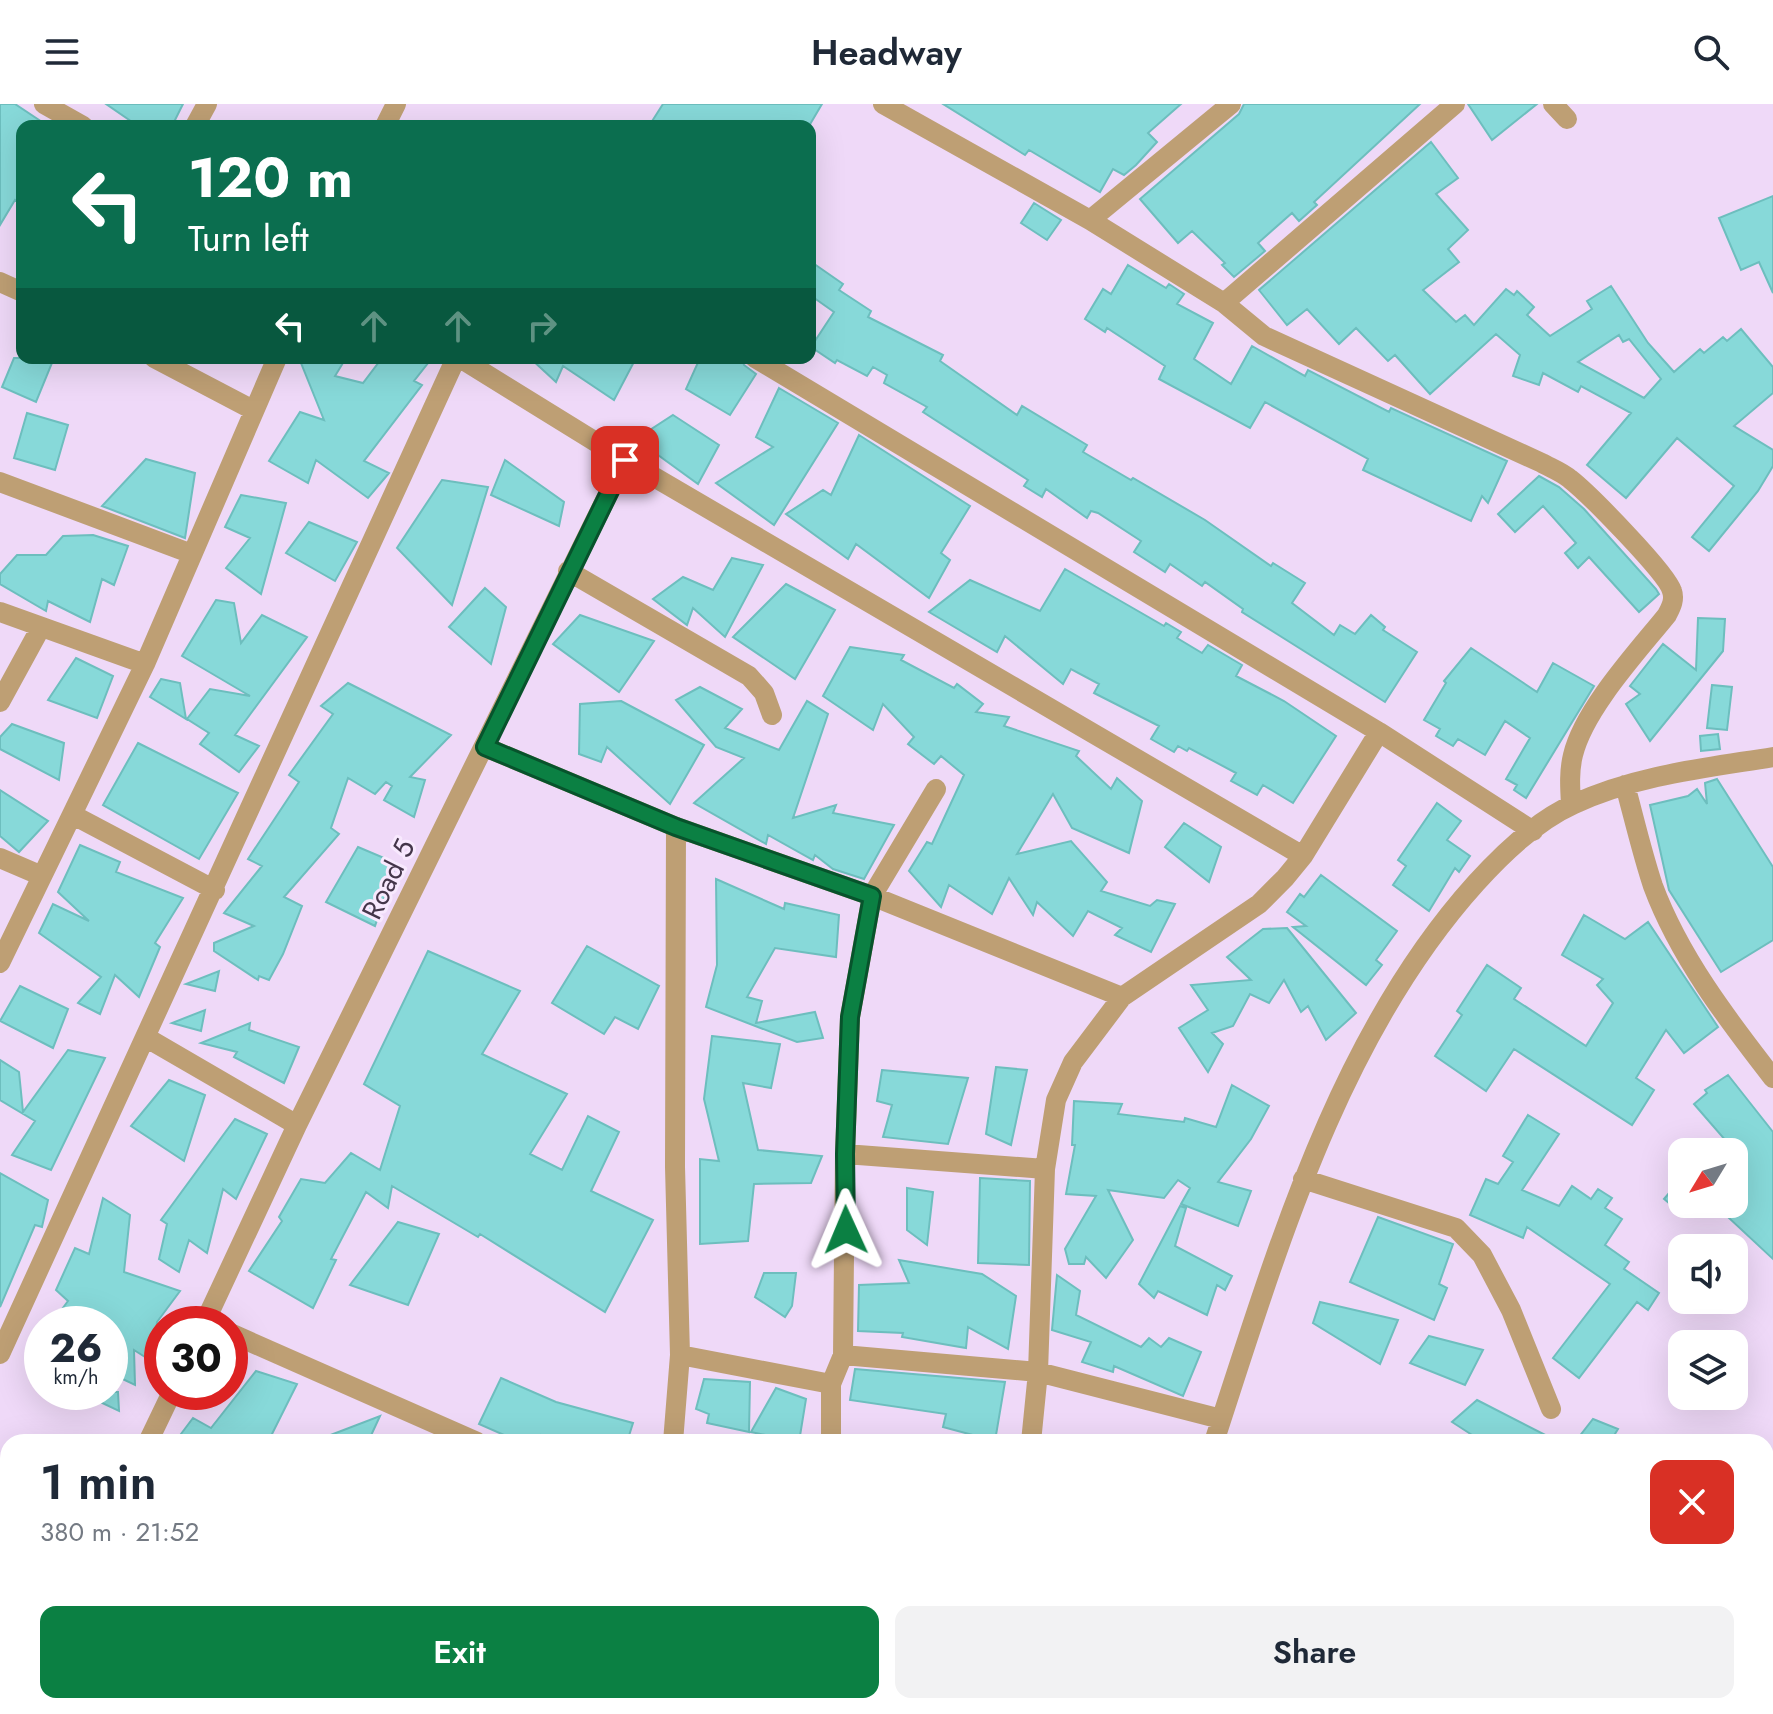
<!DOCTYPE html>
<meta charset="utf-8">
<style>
body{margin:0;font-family:Jost,sans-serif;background:#f2f2f3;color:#1f2937;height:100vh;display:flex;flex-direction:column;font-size:30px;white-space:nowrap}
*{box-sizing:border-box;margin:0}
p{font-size:26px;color:#747a83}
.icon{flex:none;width:44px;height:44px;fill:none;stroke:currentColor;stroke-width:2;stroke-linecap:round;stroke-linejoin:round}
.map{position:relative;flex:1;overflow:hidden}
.details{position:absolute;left:0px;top:1330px;width:1774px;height:280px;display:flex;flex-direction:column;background:#fff;border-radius:24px 24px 0 0;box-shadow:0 8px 32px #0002}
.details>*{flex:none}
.top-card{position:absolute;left:16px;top:16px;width:800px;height:244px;border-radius:16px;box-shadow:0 8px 32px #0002;background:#0b6e4f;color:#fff;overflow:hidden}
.needle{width:52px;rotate:232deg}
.buttons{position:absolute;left:1668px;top:1034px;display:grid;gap:16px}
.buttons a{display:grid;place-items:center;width:80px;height:80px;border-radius:16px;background:#fff;box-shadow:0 8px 32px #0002;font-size:40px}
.speed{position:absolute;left:24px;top:1202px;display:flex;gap:16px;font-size:40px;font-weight:700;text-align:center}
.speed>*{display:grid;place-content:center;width:104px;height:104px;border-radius:50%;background:#fff;box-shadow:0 8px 32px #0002;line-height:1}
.speed small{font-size:20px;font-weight:400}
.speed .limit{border:12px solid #d22;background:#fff;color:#111}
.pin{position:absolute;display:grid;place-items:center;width:68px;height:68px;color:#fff;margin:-34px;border-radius:16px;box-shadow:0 4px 12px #0006}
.me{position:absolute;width:88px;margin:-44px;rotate:359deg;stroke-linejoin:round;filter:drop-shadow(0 0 6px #0008)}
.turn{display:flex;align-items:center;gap:28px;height:168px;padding:0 40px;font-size:36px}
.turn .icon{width:104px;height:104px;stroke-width:2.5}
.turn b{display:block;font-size:56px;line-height:68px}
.lanes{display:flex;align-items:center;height:76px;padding:0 40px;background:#0003;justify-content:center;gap:40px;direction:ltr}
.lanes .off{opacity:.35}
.round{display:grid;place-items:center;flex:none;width:84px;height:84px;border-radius:16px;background:#f2f2f3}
.head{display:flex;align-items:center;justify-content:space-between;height:136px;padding:0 40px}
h1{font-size:48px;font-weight:600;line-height:60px}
.primary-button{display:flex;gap:16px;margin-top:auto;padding:16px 40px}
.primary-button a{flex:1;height:92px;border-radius:16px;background:#0b8043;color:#fff;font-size:32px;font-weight:600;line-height:92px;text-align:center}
.primary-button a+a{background:#f2f2f3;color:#1f2937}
header{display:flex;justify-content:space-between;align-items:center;height:104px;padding:0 40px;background:#fff;font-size:36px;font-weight:600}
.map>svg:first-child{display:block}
</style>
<header><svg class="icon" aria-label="menu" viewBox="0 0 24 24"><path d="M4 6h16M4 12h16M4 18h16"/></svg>Headway<svg class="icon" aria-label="search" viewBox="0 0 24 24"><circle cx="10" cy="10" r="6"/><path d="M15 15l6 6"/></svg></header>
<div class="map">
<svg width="1773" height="1610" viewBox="0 0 1773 1610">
<rect width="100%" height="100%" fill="#efd9f8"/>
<path fill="#87d9d9" stroke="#6dbebe" stroke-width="2" fill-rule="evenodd" d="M0,0H15L48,22H22V101L15,96L0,121Z
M106,0H183L172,22H138Z
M663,0H822L809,22H649Z
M943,0H1181L1148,29L1157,38L1136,61L1124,71L1113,65L1100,88L1029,46L1025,51Z
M1244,0H1420L1314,98L1317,101L1299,117L1292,109L1258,139L1265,147L1234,173L1222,161L1225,159L1192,127L1178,139L1140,95L1239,10Z
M1468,0H1537L1492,36Z
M1431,38L1458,74L1436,90L1468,126L1448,145L1459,158L1423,186L1456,218L1465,211L1474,221L1506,185L1514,191L1517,187L1534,203L1527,211L1550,232L1592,205L1587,197L1611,182L1648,239L1674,268L1700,245L1704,249L1723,233L1727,237L1741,225L1773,263V289L1734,322L1773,346V362L1758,387L1709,447L1692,433L1734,382L1677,334L1626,394L1587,361L1631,309L1581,282L1578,288L1543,269L1539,281L1513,272L1520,251L1496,230L1430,290L1395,251L1388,257L1356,224L1339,240L1307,205L1287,221L1259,186ZM1619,231L1623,238L1629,235L1661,275L1644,294L1578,258Z
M1773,92V189L1759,158L1741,166L1719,114Z
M1034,99L1061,116L1047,136L1021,119Z
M810,157L843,180L839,186L871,207L868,213L943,251L940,257L1017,311L1022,302L1087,341L1083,348L1131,376L1133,374L1205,416L1271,462L1273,459L1305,479L1292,499L1334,531L1340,521L1355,530L1371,511L1385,523L1383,526L1417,548L1385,598L1242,508L1243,505L1205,478L1202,482L1170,460L1165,468L1134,448L1141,437L1098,409L1091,407L1087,414L1046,385L1042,393L1024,382L1028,376L923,308L927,303L884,279L887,271L873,263L867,272L837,256L835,259L811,243L834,208L810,191Z
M1128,161L1166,184L1169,180L1184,190L1177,200L1213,219L1194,255L1231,280L1252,242L1305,272L1308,266L1389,308L1391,304L1507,357L1488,399L1482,392L1471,417L1363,366L1368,355L1265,298L1250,324L1159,275L1165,262L1107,224L1105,228L1085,215L1103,185L1111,190Z
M14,254H54L36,298L2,283Z
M299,254H346L335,272L363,279L382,254H432L414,277L422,281L364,357L389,369L368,394L316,356L308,379L269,357L300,308L324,316Z
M530,254H636L614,296L563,262L556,278Z
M700,254H742L744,261L756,270L730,311L686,285Z
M779,284L838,319L774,421L716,379L773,343L756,333Z
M27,309L68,321L55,366L14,354Z
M673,311L719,341L698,380L636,335Z
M859,331L970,402L941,449L950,456L929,494L856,440L848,455L786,410L823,386L831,391Z
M146,355L195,369L185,434L102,402Z
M505,356L564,398L559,422L491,391Z
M1539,372L1559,383L1584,405L1656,485L1659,490L1639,508L1589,453L1578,464L1565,449L1576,439L1543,402L1515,428L1498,410Z
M442,376L488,383L452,501L397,444Z
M241,391L286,399L261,490L226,464L250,434L225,423Z
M309,418L357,438L335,477L286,449Z
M93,431L128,442L114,481L102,475L90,518L48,497L46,507L0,480V470L17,451H46L63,432Z
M732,454L763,461L725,533L693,504L687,521L653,495L683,473L713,486Z
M1065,465L1164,522L1166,519L1181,528L1177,534L1202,549L1208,541L1242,561L1236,572L1284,597L1336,632L1293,699L1263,681L1257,691L1231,677L1236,669L1189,644L1187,647L1178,642L1174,648L1151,635L1159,622L1094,589L1099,580L1071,565L1063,580L1005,532L997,548L929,508L970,476L1040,507Z
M786,480L835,506L795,575L733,533Z
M485,484L506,503L491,560L449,523Z
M216,496L234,499L241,539L262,511L307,533L235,631L259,642L239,668L200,640L209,629L187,615L210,585L250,592L182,552Z
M580,511L654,537L619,588L553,540Z
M1698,514L1725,515L1723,547L1650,637L1626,600L1640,590L1630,582L1663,540L1696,566Z
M850,543L904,551L901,556L954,584L957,580L983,600L976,608L1009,613L1004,622L1079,647L1076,652L1111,685L1117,674L1142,697L1129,749L1072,724L1053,690L1017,750L1071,737L1107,778L1101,787L1150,802L1157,796L1175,800L1151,848L1115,831L1122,824L1088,807L1073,832L1037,798L1033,811L1009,774L992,810L949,781L941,803L909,767L927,738L932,740L964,671L941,652L934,660L908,640L914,633L883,600L873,626L823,592Z
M1471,544L1537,588L1553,559L1594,582L1526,694L1514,686L1517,681L1506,675L1530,634L1505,617L1485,651L1458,635L1453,642L1436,632L1440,625L1424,616L1446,579L1444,577Z
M76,554L113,572L97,614L48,596Z
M161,575L180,579L186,615L150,593Z
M348,579L451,631L410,673L425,676L414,713L384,696L392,682L386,678L375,690L348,674L331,724L339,730L284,793L302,802L283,850L269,876L259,872L258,876L214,847V839L254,822L224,809L262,762L248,755L299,678L289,671L333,610L321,602Z
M1712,581L1732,583L1727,626L1707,624Z
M700,583L742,605L725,624L779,646L807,597L828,610L793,714L836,701L833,709L894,721L864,775L833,765L815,751L813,756L768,731L766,740L694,699L744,654L716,643L676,596Z
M621,597L704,641L670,700L607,643L601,658L579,650L580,600Z
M12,620L64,639L59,676L0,645V633Z
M1718,630L1720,645L1701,647L1700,632Z
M138,639L238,689L199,755L103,701Z
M1717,675L1773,763V836L1721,868L1669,786L1650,701L1688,692L1697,685L1707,700L1705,679Z
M0,686L48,717L19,748L0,732Z
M1437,699L1461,717L1447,736L1470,752L1459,768L1455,764L1429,807L1393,781L1406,762L1398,756Z
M1184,719L1221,743L1209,778L1165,743Z
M80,741L120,758L116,768L183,794L155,839L160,843L139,893L115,871L100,910L78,899L101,873L39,829L53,800L89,817L58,788Z
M358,743L396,759L375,822L326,798Z
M1321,771L1397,827L1376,856L1382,861L1366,881L1293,823L1306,822L1287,808L1300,790L1304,793Z
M716,775L784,805L785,799L839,811L836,853L775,844L747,893L762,897L756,919L815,908L823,934L797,938L706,903L717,861Z
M1584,811L1625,835L1648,818L1718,923L1684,949L1666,926L1636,974L1654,986L1632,1021L1514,945L1486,987L1435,952L1462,911L1457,907L1487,861L1521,884L1514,895L1586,942L1613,899L1597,881L1603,875L1562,851Z
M1287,824L1356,909L1326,936L1308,902L1301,908L1284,876L1269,899L1250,890L1233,922L1212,929L1223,940L1208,968L1179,924L1208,906L1191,881L1251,876L1227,853L1263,825Z
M587,842L659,882L638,925L615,913L604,930L552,899Z
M428,847L520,887L482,950L567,990L530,1050L562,1066L588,1012L619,1028L591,1087L653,1116L605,1208L480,1130L478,1133L392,1082L388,1104L366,1088L331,1155L336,1156L313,1204L249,1167L282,1117L279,1113L301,1075L325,1079L351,1049L380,1066L400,1002L364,980Z
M219,867L215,887L186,880Z
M20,882L68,905L53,944L0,917Z
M205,906L201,927L172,919Z
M250,919L249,926L299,943L284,979L234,953L237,948L201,939Z
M712,932L780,940L771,984L743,979L758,1046L822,1052L811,1079L754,1080L748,1137L700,1140V1055L719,1057L704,995Z
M68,946L105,954L51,1066L12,1051L35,1017L0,996V956L19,968L23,1008Z
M996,963L1027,966L1011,1041L986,1030Z
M882,966L968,974L948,1040L883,1033L892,1001L877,997Z
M1728,971L1773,1028V1155L1714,1100H1734V1046L1694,1000L1707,989L1705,986Z
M169,976L205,991L184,1057L131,1022Z
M1232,981L1269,1002L1251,1035L1218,1078L1251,1087L1238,1122L1181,1100L1190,1084L1178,1076L1164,1094L1108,1086L1133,1136L1106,1174L1086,1153L1084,1160H1069L1065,1145L1096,1092L1066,1090L1075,1041H1072L1074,997L1122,1000L1118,1010L1184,1018L1185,1014L1216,1023Z
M1528,1011L1559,1030L1522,1086L1559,1102L1572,1082L1591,1095L1598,1085L1612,1094L1605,1104L1622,1115L1605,1141L1629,1158L1624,1165L1659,1189L1648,1206L1637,1198L1579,1274L1553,1254L1610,1180L1527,1123L1523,1134L1470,1111L1486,1075L1498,1080L1513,1058L1503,1052Z
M235,1015L267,1030L236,1095L223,1085L207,1149L189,1136L179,1168L159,1155L167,1120L161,1116Z
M0,1069L48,1096L42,1123L35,1121L0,1203Z
M980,1074L1030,1077L1029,1161L978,1159Z
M1682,1074V1110L1664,1095Z
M907,1084L933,1088L927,1141L907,1126Z
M103,1094L130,1111L124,1168L180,1187L157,1218L153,1258L134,1246L135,1281L110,1269V1220H51L68,1197L56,1186L75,1144L89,1150Z
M1180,1102L1186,1104L1175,1142L1232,1172L1225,1186L1217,1181L1207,1211L1158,1187L1154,1194L1139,1180Z
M1378,1113L1453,1140L1439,1180L1447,1184L1434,1216L1350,1178Z
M398,1118L439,1130L408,1201L350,1181Z
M899,1156L982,1170L1016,1192L1008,1245L968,1223L966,1244L902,1233L903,1229L858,1227L859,1181L909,1179Z
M764,1169H796L792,1202L785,1213L755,1193Z
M1057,1171L1080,1187L1076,1211L1141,1243L1149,1234L1161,1243L1169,1234L1201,1248L1183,1292L1114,1262L1113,1268L1082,1258L1091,1238L1052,1226Z
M1320,1198L1398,1216L1380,1260L1313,1219Z
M1429,1232L1483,1246L1465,1281L1410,1259Z
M855,1265L1005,1278L995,1337L943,1323L946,1310L850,1296Z
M256,1267L297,1280L268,1338H175L193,1314L211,1324Z
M501,1274L556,1298L633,1319L627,1338H557L541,1331L538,1338H520L479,1320Z
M704,1275L750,1278L749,1328L707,1319L709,1310L696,1305Z
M776,1284L806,1295L799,1338L751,1328Z
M79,1288H118L119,1307Z
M1477,1296L1559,1338H1483L1452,1318Z
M380,1312L368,1338H316L315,1337Z
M1593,1315L1618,1325L1610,1338H1575Z"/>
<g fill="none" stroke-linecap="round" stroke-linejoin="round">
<path stroke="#be9f74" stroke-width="20" d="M44,0L83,22
M883,0L1090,116L1224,199L1264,232L1542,359C1551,364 1562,368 1570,375C1588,389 1667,469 1672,487C1675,496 1671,503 1667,511C1638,547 1584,605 1573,651C1569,667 1570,683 1571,700
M1553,0L1567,15
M195,22L207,0
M385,22L396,0
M1090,116L1231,0
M0,178L22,188
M1224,199L1455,0
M154,254L253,306
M460,254L625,356L1303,752
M755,254L1379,628L1533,727
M0,378L192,450
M568,467L749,572L764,589L772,611
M0,508L145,560
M0,598L41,523
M485,643L676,723L872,792L1122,893
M1625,681C1634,714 1642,749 1653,782C1679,852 1727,915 1773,974
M73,711L215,786
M0,754L42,772
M0,859L145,560L277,254
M147,934L297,1021
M845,1050L1045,1065
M1303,1075L1456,1124L1482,1151L1511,1206L1551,1305
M204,1220L297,1021L625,356
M230,1229L477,1338
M0,1250L456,254
M680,1251L831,1280
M843,1251L1038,1268L1221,1315
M148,1338L172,1288
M673,1338L680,1251L675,1063L676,723
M831,1338V1280L843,1251L845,1050L850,913L872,792L936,685
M1031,1338L1038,1268L1045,1065L1056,996L1073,958L1122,893L1259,800L1285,774L1303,752L1379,628
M1214,1338C1277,1146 1338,932 1476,779C1503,749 1536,717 1574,700C1637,671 1705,664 1773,653
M1768,1448L1773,1451
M0,1518L8,1521
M183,1602L201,1610
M594,1602L610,1610
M1374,1602L1390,1610
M21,1610L25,1602
M769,1610L774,1602
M975,1610L980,1602
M1111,1610L1116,1602"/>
</g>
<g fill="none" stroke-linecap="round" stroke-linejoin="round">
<g stroke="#07532c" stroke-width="20">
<path id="route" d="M625,356L485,643L676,723L872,792L850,913L845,1050L846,1126"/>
</g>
<use href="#route" stroke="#0b8043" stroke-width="14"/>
</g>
<g text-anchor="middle" stroke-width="6" stroke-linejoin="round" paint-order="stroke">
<g font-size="28" fill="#44364a" stroke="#f8e9fe">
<text transform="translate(388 775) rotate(-64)" y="10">Road 5</text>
</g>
</g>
</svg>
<div class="buttons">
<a><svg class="needle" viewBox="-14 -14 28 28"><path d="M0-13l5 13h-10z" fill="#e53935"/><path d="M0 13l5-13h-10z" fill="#747a83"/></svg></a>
<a><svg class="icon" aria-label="sound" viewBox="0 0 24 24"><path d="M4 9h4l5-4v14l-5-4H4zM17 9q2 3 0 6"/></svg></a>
<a><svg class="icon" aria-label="layers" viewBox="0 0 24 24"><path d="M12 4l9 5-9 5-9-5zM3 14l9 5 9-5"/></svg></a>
</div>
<div class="speed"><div>26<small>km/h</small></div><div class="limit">30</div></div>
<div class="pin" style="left:625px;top:356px;background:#d93025"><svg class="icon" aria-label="arrive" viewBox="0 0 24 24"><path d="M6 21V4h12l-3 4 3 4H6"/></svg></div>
<svg class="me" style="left:846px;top:1126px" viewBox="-20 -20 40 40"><path d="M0-17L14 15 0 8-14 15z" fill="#0b8043" stroke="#fff" stroke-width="4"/></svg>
<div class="top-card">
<div class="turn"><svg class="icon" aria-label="left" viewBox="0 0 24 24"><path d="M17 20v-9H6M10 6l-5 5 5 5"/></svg><div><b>120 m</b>Turn left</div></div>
<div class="lanes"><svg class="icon" aria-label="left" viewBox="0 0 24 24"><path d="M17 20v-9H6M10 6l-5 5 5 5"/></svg><svg class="icon off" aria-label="ahead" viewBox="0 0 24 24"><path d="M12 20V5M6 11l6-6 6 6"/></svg><svg class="icon off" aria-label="ahead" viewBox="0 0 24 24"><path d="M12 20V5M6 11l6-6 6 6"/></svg><svg class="icon off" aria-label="right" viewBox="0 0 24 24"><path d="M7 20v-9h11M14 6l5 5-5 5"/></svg></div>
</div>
<section class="details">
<div class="head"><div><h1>1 min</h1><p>380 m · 21:52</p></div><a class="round" style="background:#d93025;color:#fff"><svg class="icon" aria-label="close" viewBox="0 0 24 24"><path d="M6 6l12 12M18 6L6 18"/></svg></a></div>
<div class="primary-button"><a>Exit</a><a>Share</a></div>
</section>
</div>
